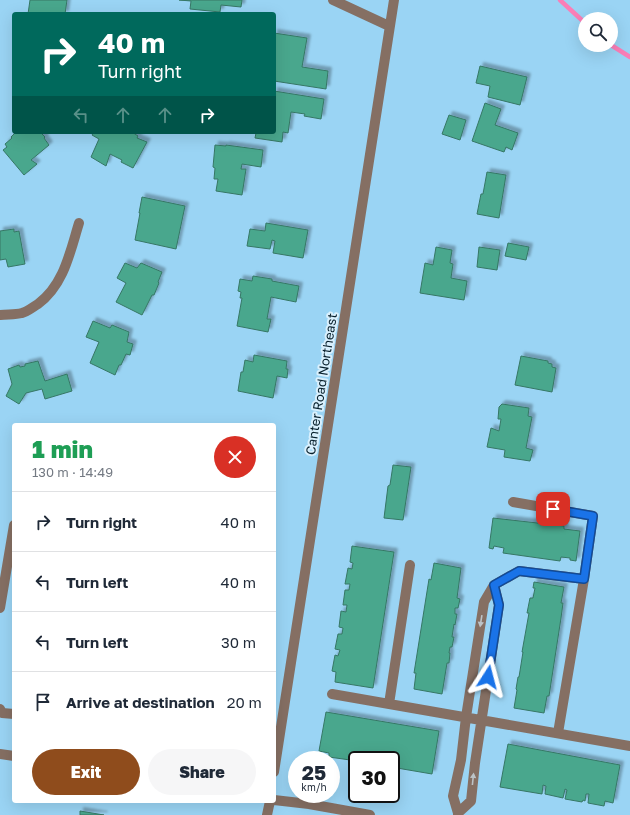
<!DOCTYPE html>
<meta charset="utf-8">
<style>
body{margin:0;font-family:"Golos Text",sans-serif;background:#f6f6f7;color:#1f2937;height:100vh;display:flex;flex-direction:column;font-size:15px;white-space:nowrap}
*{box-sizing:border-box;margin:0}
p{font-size:13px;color:#747a83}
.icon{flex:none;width:22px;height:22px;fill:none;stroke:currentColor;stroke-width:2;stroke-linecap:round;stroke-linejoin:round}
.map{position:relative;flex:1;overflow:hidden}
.details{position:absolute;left:12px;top:423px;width:264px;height:380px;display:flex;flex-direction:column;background:#fff;border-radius:4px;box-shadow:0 4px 16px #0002}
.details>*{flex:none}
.guide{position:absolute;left:12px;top:12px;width:264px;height:122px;border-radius:4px;box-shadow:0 4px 16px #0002;background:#00695c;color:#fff;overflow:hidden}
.tools{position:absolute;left:578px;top:12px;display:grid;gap:8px}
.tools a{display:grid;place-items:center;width:40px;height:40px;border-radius:50%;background:#fff;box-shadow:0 4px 16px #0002;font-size:20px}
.speed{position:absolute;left:288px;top:751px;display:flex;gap:8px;font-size:20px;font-weight:700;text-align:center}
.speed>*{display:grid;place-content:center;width:52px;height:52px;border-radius:50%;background:#fff;box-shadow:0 4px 16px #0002;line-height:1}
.speed small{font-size:10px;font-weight:400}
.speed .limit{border:2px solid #111;border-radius:6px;background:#fff;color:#111}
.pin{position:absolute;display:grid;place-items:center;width:34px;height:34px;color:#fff;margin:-17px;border-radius:8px;box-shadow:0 2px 6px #0006}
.me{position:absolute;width:44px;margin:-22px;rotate:9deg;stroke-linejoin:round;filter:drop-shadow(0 0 3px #0008)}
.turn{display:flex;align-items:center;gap:14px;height:84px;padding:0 20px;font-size:18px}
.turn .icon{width:52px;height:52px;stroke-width:2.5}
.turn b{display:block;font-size:28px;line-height:34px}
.lanes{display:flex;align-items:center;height:38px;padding:0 20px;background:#0003;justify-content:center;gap:20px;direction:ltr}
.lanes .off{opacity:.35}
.round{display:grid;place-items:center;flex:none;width:42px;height:42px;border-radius:21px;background:#f6f6f7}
.overview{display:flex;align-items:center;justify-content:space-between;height:68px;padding:0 20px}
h1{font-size:24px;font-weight:800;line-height:30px;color:#1e9e55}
.cta{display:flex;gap:8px;margin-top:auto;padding:8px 20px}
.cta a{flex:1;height:46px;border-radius:24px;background:#8f4c1c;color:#fff;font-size:16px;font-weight:800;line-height:46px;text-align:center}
.cta a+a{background:#f6f6f7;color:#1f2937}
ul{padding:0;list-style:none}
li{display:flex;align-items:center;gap:12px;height:60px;padding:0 20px;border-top:1px solid #e0e1e3}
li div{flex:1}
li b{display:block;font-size:15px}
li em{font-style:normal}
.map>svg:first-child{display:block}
</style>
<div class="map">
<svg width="630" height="815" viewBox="0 0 630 815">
<defs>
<filter id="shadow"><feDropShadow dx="3.5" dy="-3.5" stdDeviation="1" flood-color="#0004"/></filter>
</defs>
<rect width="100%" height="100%" fill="#9ad4f4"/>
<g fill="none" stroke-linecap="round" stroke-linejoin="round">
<path stroke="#fa7eb7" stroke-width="4.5" d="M560,0L585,23
M611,45L630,57"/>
</g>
<path fill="#49a78d" stroke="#367765" filter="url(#shadow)" d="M30,0H67L65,14H28Z
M179,0H242L241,7L221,5L220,12L190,9L191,1Z
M274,33L307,38L302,67L328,71L326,89L274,81Z
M480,66L527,77L520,105L488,97L490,86L476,83Z
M274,91L324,99L321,119L304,116L305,114L291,112L288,133L283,132L282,142L255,138L256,133L250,132H274Z
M485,103L501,109L495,125L518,133L512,150L506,147L504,152L472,141Z
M449,115L466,120L460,140L442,134Z
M16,132H40L45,137L44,138L49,145L31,160L37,164L24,175L3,150L7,147L5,144L12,138L11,137Z
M94,132H132L138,136L137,138L147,142L133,168L121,162L122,160L110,154L106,166L91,157L99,139L92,135Z
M215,145L226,146V145L263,150L261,167L242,164L241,169H246L242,195L216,191L218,179H214L215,168L213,167Z
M487,172L506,175L499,218L477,214L481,194H483Z
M142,197L185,206L176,249L135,240L140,213H139Z
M266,223L308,230L303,258L273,253L275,241L272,240L270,249L247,246L250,229L265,231Z
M14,229V232L19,231L25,264L8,267L6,259L0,260V231Z
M508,243L529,247L526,260L505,256Z
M436,247L452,250L450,263L453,264L451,278L467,281L464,300L420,293L425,263L433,265Z
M479,247L500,250L497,270L477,267Z
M125,263L137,268L141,263L162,272L158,282L159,283L154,295H152L142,315L116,302L126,283L117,278Z
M253,276L272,279V281L299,286L296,302L271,297L267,319H271L268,332L237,326L242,298H240L241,292L238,291L240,279L252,281Z
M93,321L110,328L112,325L129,332L127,342L133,344L130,355L126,354L121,365H119L115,375L90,363L99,342L86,337Z
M254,355L287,361L286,369H288L287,378L277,376L273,398L238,391L241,372H243L245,360L253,362Z
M521,356L548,361V363L552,364V367L556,368L552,392L515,385Z
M38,361L45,381L67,374L72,391L45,399L42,389L26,393L19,404L6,396L12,384L8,369L19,365L20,367L25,366V364Z
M502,404L529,408L528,416L532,417L526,448L533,450L530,461L504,457L505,450L487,447L491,428L499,431L501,419H498L499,407Z
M393,465L411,467L403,520L384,518L388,486L390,485Z
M493,518L564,526V529L580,531L576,561L570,560V558L561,557L560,561L503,553L504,548L494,546L493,549L489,548Z
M352,546L394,552L373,688L335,682L336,672L332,671L335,655L338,656L340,650L335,649L338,634H342L343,628L339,627L341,611L346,612L347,605H343L345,590H349L350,584H345L348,568L352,569L353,563L350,562Z
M434,563L461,568L457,598L460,599L458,608H455V614H457L455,625L454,624L452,637H454L452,647H450L449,653H450L449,663H447L442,694L414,689L416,673H414L429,579L431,580Z
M534,582L564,587L561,603H563L561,618L549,696H547L544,713L514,708L517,690L516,689L518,677H519L523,652H522L529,613H527L530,598H533L535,588H533Z
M326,712L439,731L432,774L391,767V760H357V761L329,757V753L319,751Z
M508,744L620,765L613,803L605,801L604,806L588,803L589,794H586L585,801L583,800L582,802L565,799L567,790L565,789L563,798L545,794L546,786L543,785L542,794L500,787Z
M80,811L104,815H80Z"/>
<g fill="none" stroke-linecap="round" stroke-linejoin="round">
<path stroke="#856f63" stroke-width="10" d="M333,0L389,26
M0,315C7,314 15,315 22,313C27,312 33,307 38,304C64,285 70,252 79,223
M513,502L593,516L584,579L558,733
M0,608L14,525
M332,694L630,746
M389,704L410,565
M0,709L2,713L14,714
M0,754L14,756
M274,772L394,0
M274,800L309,804L370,815
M458,813L471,801L475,763L499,605L494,585
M267,815L270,801
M458,815V813L453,796L461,760L466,717L484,602L494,585L519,571L584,579"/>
</g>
<defs><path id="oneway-solid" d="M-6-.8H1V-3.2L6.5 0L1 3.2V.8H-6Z"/></defs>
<g fill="#bcc3c7">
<use href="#oneway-solid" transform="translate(481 621) rotate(99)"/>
<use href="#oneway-solid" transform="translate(473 779) rotate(-84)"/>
</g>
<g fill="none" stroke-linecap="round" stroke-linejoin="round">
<g stroke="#114b97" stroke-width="10">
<path id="route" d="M488,677L499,605L494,585L519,571L584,579L593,516L553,509"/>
</g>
<use href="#route" stroke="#1a73e8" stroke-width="7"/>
</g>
<g text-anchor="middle" stroke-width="4" stroke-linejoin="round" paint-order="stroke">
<g font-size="13" fill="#08202c" stroke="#d9f0fd">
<text transform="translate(321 384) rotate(-81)" y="5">Canter Road Northeast</text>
</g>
</g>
</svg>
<div class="tools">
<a><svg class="icon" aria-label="search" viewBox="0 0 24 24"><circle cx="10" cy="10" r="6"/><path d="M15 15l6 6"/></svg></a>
</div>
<div class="speed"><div>25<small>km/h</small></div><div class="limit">30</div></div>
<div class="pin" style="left:553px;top:509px;background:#d93025"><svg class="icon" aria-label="arrive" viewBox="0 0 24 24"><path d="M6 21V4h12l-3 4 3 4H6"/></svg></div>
<svg class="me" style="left:488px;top:677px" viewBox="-20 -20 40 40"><path d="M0-17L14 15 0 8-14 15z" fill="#1a73e8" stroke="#fff" stroke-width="4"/></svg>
<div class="guide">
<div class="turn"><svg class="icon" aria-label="right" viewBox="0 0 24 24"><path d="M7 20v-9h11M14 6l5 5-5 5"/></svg><div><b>40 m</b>Turn right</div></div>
<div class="lanes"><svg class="icon off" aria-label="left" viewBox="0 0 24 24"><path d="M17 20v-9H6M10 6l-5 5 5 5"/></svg><svg class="icon off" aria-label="ahead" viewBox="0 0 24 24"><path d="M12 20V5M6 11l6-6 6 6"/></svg><svg class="icon off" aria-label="ahead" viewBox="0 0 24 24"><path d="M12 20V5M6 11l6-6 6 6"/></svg><svg class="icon" aria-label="right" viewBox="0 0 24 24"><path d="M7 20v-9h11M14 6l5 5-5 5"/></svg></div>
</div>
<section class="details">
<div class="overview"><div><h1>1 min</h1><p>130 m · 14:49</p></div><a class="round" style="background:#d93025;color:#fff"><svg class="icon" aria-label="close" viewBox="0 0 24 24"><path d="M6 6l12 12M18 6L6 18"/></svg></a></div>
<ul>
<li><svg class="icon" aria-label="right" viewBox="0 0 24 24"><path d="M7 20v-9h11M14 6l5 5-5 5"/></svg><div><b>Turn right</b></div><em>40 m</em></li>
<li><svg class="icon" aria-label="left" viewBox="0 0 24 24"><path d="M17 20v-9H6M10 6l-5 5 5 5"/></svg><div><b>Turn left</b></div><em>40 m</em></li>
<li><svg class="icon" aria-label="left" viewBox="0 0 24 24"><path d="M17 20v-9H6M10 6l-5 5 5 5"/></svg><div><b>Turn left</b></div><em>30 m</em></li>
<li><svg class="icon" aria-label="arrive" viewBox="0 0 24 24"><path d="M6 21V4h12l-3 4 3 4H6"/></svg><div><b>Arrive at destination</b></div><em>20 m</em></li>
</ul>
<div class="cta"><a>Exit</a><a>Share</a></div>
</section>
</div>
